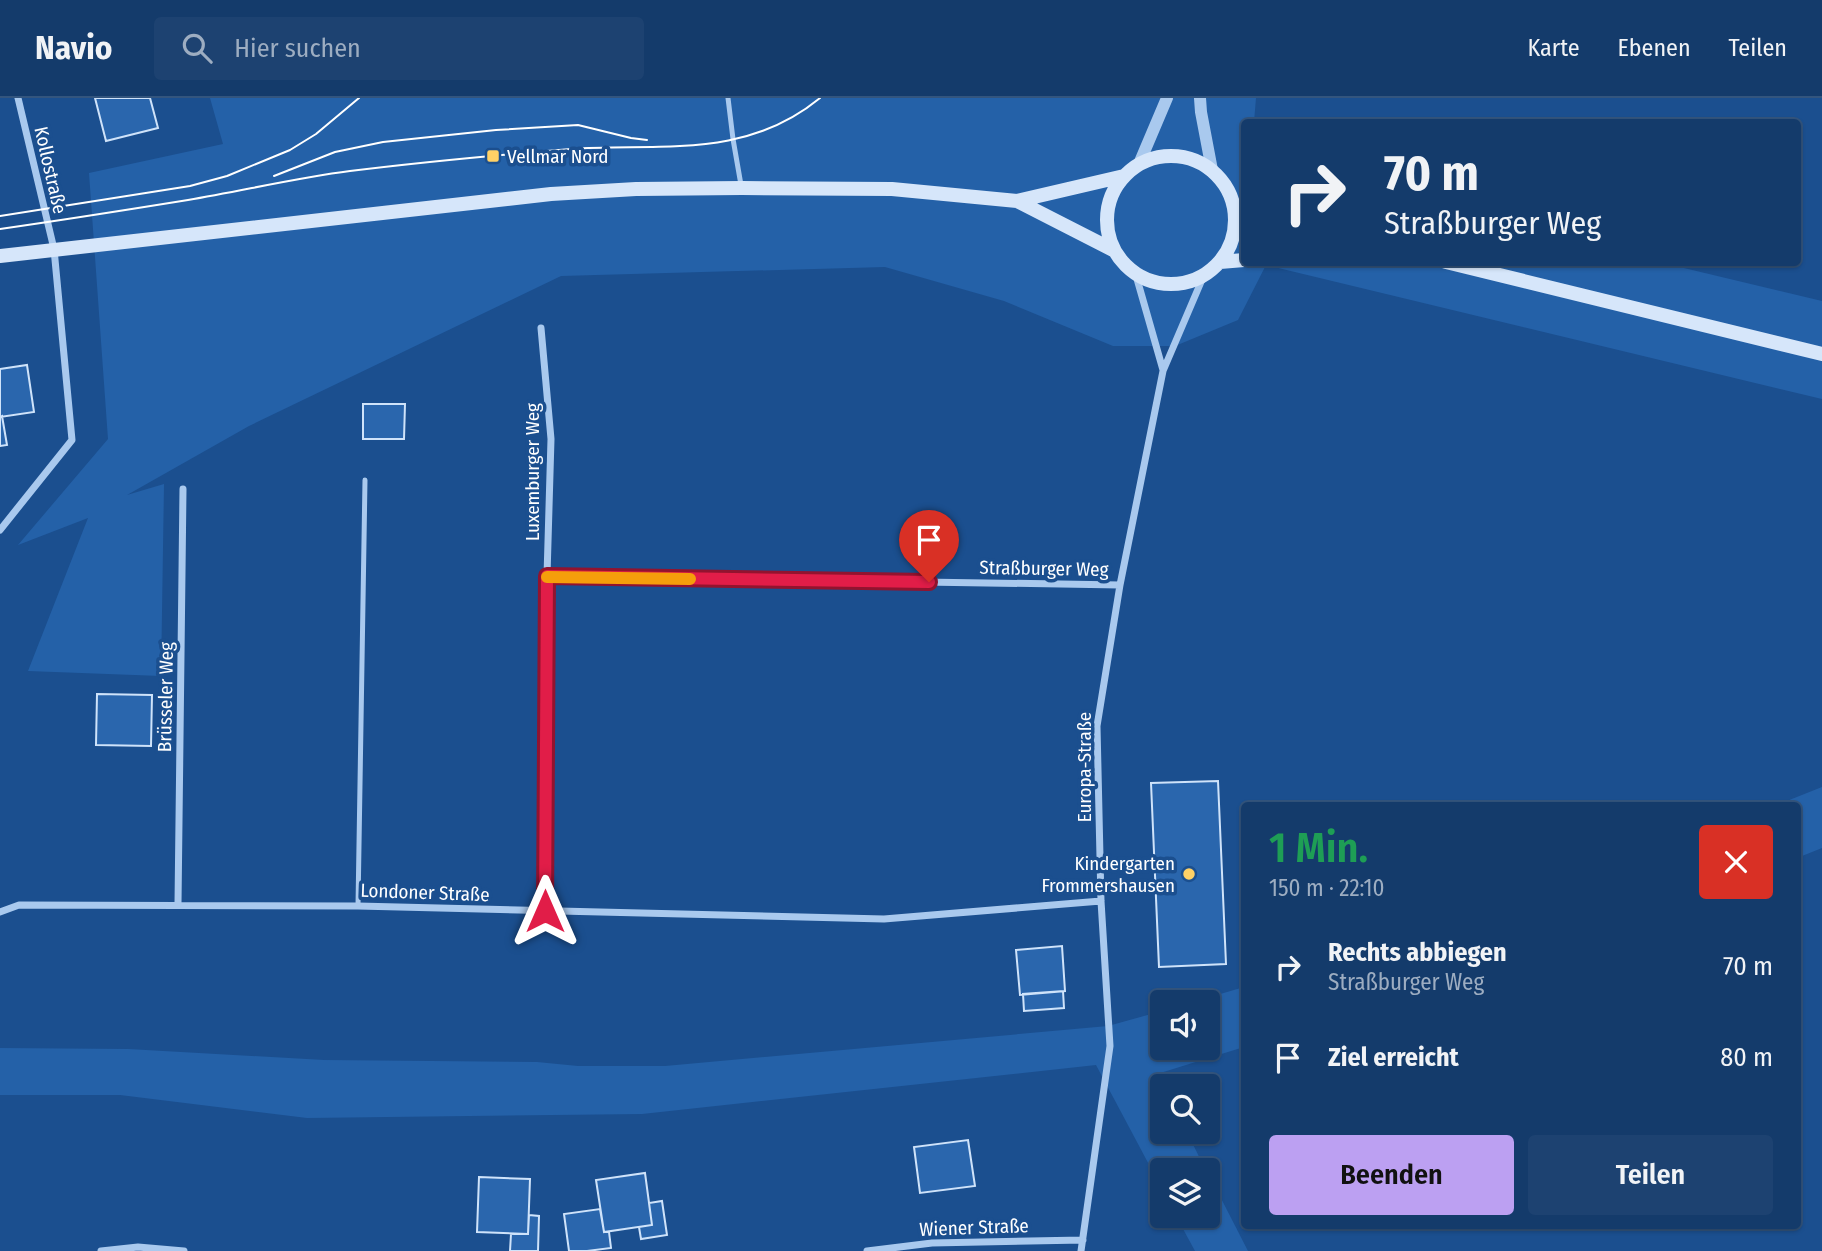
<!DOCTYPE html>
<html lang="de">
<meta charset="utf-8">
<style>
body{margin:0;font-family:"Fira Sans Condensed",sans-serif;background:#1d4271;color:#f1f3f6;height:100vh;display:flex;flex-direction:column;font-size:26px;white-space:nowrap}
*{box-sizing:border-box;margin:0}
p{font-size:23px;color:#9dadc1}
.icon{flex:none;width:38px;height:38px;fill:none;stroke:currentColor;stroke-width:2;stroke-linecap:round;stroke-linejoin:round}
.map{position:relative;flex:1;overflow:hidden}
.drawer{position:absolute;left:1241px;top:704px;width:560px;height:427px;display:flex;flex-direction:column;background:#143b6b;border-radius:7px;box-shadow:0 2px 5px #0004,0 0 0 2px #33557e}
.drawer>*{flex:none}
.top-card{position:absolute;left:1241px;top:21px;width:560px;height:147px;border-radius:7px;box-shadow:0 2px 5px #0004,0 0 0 2px #33557e;background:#143b6b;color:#f1f3f6;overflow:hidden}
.controls{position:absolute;left:1150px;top:892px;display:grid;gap:14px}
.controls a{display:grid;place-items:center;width:70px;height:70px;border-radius:7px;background:#143b6b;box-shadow:0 2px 5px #0004,0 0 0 2px #33557e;font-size:35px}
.pin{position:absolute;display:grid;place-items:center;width:60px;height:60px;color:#fff;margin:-72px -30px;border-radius:50% 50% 50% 0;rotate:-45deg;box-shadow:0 0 7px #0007}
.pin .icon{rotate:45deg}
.me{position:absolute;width:77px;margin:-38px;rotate:0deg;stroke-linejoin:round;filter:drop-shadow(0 0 5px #0008)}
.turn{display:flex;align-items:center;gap:24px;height:147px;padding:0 28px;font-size:32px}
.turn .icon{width:91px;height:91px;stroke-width:2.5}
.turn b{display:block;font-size:49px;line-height:60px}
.round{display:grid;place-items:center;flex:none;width:74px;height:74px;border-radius:7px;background:#1d4271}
.overview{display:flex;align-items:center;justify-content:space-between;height:119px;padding:0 28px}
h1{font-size:42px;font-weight:600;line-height:52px;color:#1e9e55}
.button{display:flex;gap:14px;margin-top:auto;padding:14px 28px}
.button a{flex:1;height:80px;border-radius:7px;background:#bca0f2;color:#111;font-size:28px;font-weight:600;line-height:80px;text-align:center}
.button a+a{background:#1d4271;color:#f1f3f6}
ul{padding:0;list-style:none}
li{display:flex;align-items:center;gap:21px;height:91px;padding:0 28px}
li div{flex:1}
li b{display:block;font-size:26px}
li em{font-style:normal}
header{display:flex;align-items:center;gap:42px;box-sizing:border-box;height:98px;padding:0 35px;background:#143b6b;border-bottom:2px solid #33557e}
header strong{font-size:33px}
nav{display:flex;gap:38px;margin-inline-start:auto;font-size:24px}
.search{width:490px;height:63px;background:#1d4271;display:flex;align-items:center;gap:18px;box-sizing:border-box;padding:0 24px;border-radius:7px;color:#9dadc1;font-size:26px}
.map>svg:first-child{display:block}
</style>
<header>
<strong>Navio</strong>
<div class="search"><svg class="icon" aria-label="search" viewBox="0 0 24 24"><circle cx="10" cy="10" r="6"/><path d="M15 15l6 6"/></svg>Hier suchen</div>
<nav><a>Karte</a><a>Ebenen</a><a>Teilen</a></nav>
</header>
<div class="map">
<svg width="1822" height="1153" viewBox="0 0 1822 1153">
<rect width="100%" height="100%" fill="#1b4f8f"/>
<path fill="#2461a8" d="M210,0H1256L1254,24H1244V164L1663,165L1822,203V301L1266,167L1238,222L1175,248H1113L1004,203L885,169L561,178L249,328L127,397L164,386L161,578L28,573L88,420L18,447L108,341L89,75L223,46Z
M1822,689V750L1797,760V707H1777Z
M1244,889V949L1157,976L1163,989L1162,1034H1187L1206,1073H1162V1091L1096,967L642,1016L307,1020L120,997H0V950L128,951L324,962L537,964L578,968H665L1108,928L1162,913V950H1208V905H1190Z
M1208,1075L1248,1153H1195L1176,1118H1208Z"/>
<path fill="#2a66ad" stroke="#cfe3fa" stroke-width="2" d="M95,0H150L158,30L106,43Z
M27,267L34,314L0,319V271Z
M363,306H405L404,341H363Z
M2,318L7,347L0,348V319Z
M97,596L152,597L151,648L96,647Z
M1218,683L1226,866L1159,869L1151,685Z
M1062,848L1065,893L1020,897L1016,852Z
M1063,893L1064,910L1024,913L1023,896Z
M968,1042L975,1088L920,1095L914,1049Z
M645,1075L652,1127L604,1134L596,1082Z
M479,1079L530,1081L528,1136L477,1134Z
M662,1103L667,1137L641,1141L639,1129L652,1127L649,1105Z
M600,1111L604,1134H609L611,1150L587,1153H569L564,1116Z
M529,1117L539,1118L538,1153H510L511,1136H528Z"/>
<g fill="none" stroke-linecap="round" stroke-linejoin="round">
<path stroke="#a9c9ee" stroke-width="5" d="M728,0L733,41L741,87
M358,808L365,382"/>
<path stroke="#a9c9ee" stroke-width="7" d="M1135,174L1163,272
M541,230L551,341L547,478L545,813
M0,432L72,342L54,151L18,0
M547,478L1120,487
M178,806L183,391
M0,814L19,807L358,808L884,821L1101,803
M101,1153L138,1149L184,1153
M867,1153L932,1145L1083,1142
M1081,1153L1110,948L1101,803L1097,628L1120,487L1163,273L1204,177"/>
<path stroke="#a9c9ee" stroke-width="12" d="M1200,0L1201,14L1212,72
M1139,66L1167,0"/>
<path stroke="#d6e6fa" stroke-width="14" d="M1107 122a64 64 0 1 1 128 0a64 64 0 1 1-128 0Z
M1017,103L1115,153
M0,158L551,96L636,91L742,90L892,91L1017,103L1124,78
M1220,164L1244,162
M1446,164L1822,256"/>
<path stroke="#fff" stroke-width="2" d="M274,78L335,54L383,44L496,32L578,27L631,40L647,42
M0,118L190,88L227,78L290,52L316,36L359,0
M0,131C63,122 126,112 188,102C242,93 295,80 350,73C423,64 497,57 571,51C659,45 745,62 820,0"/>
</g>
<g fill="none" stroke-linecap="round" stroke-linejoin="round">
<g stroke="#92132f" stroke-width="18">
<path id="route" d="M545,813L547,478L929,484"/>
</g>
<use href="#route" stroke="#e11d48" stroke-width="12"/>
<path stroke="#f59e0b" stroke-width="12" d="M547,479L690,481"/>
</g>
<g fill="#ffd166" stroke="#1b4f8f" stroke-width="2.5">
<rect x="486" y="51" width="14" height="14" rx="3.5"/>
<circle cx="1189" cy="776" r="7"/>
</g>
<g text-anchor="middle" stroke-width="7" stroke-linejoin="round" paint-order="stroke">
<g font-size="19" fill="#fff" stroke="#1b4f8f" text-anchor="start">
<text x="507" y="65">Vellmar Nord</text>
<text x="1175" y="772" text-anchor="end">Kindergarten<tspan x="1175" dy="22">Frommershausen</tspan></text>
</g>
<g font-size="19" fill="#fff" stroke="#1b4f8f">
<text transform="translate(51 72) rotate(77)" y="7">Kollostraße</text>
<text transform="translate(532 374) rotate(-90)" y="7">Luxemburger Weg</text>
<text transform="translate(1044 470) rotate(1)" y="7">Straßburger Weg</text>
<text transform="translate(165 599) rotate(-89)" y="7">Brüsseler Weg</text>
<text transform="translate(1084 669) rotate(-90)" y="7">Europa-Straße</text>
<text transform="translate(425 794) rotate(2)" y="7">Londoner Straße</text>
<text transform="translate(974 1129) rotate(-2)" y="7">Wiener Straße</text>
</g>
</g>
</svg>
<div class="controls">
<a><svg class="icon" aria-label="sound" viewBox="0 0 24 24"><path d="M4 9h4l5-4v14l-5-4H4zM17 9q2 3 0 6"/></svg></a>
<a><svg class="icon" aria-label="search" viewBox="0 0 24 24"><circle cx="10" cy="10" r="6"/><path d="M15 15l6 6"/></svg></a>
<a><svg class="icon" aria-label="layers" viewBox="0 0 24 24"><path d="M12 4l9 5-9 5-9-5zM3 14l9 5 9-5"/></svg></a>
</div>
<div class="pin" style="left:929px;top:484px;background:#d93025"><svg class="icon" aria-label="arrive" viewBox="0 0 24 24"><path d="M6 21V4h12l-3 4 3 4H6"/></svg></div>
<svg class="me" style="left:545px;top:813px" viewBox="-20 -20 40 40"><path d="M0-17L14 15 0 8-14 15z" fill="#e11d48" stroke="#fff" stroke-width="4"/></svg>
<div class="top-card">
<div class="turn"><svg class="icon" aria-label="right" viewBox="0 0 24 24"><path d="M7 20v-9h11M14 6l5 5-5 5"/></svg><div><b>70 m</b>Straßburger Weg</div></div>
</div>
<section class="drawer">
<div class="overview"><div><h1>1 Min.</h1><p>150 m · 22:10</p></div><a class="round" style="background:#d93025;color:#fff"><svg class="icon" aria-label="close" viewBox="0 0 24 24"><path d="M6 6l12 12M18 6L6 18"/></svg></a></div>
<ul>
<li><svg class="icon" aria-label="right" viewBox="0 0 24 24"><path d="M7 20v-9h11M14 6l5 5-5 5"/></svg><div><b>Rechts abbiegen</b><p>Straßburger Weg</p></div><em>70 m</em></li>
<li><svg class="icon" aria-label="arrive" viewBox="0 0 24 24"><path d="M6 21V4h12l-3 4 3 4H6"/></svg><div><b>Ziel erreicht</b></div><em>80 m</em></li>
</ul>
<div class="button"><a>Beenden</a><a>Teilen</a></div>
</section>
</div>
